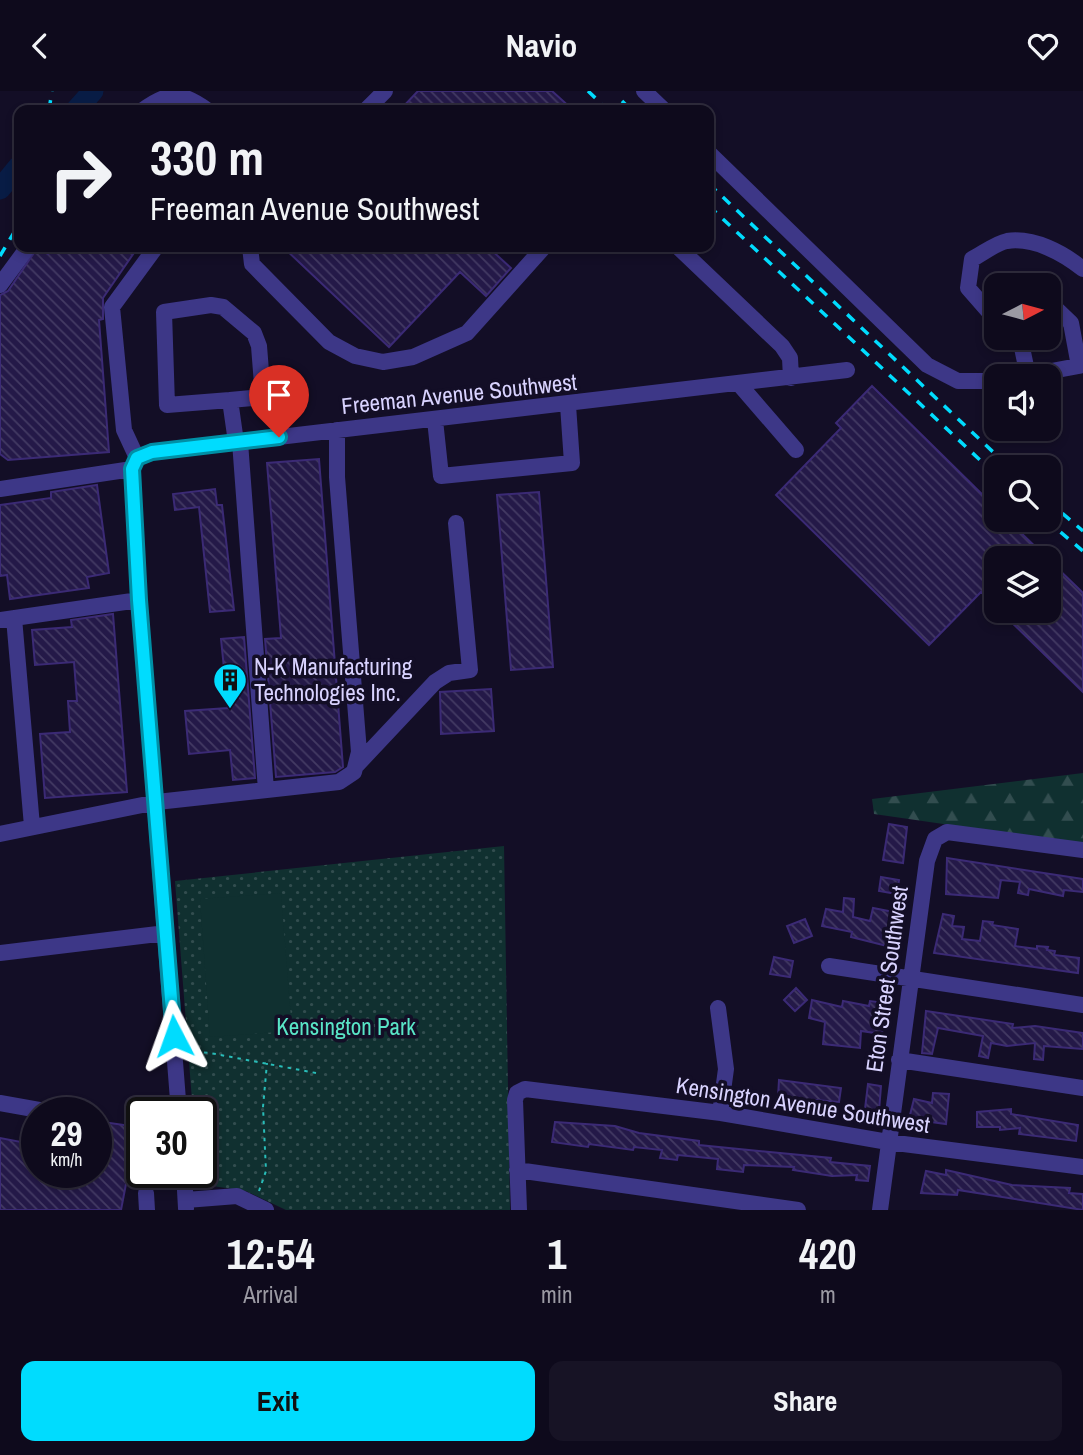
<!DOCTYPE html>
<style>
body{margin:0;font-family:"Archivo Narrow",sans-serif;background:#171325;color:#f1f3f6;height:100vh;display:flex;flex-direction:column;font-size:26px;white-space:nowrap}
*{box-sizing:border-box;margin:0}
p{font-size:23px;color:#9b9aa3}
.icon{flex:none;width:38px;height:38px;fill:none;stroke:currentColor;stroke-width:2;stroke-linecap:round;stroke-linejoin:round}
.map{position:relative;height:1119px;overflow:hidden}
.drawer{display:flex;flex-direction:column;background:#0e0a1c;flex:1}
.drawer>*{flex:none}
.banner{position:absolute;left:14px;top:14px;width:700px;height:147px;border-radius:14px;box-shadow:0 4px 10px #0003,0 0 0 2px #2e2b3b;background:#0e0a1c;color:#f1f3f6;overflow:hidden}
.needle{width:46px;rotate:84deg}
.buttons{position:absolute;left:984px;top:182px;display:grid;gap:14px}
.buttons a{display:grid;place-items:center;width:77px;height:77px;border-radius:14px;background:#0e0a1c;box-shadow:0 4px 10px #0003,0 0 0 2px #2e2b3b;font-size:35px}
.speed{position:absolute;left:21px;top:1006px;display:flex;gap:14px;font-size:35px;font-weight:700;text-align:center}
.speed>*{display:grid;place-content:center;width:91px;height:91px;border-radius:50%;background:#0e0a1c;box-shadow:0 4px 10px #0003,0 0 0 2px #2e2b3b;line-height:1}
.speed small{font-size:18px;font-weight:400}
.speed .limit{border:4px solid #111;border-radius:10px;background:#fff;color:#111}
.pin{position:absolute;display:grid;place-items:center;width:60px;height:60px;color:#fff;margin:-72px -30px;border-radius:50% 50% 50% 0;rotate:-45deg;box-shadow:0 0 7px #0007}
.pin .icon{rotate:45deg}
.me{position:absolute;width:77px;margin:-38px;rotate:356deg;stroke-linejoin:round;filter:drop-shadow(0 0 5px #0008)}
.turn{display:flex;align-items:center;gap:24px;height:147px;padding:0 21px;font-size:32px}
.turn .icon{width:91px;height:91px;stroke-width:2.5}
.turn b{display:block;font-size:49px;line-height:60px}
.eta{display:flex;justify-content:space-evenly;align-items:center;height:119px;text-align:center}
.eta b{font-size:42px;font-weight:800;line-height:49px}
.action{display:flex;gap:14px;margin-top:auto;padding:14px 21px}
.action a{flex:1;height:80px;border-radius:14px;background:#00dcfe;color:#111;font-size:28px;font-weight:800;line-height:80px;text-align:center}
.action a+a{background:#171325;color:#f1f3f6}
header{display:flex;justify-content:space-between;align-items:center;height:91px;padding:0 21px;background:#0e0a1c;font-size:32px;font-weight:800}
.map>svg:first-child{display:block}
</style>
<header><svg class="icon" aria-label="back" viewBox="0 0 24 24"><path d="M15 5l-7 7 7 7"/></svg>Navio<svg class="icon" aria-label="heart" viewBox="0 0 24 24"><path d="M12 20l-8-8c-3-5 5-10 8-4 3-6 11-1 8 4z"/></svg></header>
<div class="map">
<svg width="1083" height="1119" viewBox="0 0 1083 1119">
<defs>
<pattern id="forest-firs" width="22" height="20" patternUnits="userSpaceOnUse" patternTransform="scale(1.75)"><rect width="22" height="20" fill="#103030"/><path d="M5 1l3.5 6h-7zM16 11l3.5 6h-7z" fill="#324d4f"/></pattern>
<pattern id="park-dots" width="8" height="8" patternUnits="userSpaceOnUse" patternTransform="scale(1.75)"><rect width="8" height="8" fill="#103030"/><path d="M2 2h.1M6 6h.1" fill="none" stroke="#324d4f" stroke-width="1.8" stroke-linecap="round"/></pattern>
<pattern id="building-back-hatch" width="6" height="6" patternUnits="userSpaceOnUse" patternTransform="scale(1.75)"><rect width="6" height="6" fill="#241948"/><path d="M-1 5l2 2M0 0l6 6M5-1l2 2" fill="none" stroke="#433a63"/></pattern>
</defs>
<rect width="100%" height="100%" fill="#130e26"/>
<path fill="url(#forest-firs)" d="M1083,682V753L874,723L872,708Z"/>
<path fill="url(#park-dots)" d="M504,755L510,1119H286L246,1100L199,1093L201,1022H193L175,790Z"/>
<path fill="#103030" d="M281,802L292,940L210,946L200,808Z"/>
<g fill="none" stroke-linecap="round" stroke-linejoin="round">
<path stroke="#081c45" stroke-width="21" d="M76,19L93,0
M0,98L19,75"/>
</g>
<path fill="url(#building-back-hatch)" stroke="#3b2a75" stroke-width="2" d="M418,0H552L573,19H400Z
M38,156L48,163L53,156H138L103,207V228L99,229L109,361L8,369L0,363V204L8,200Z
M283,156H488L511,177L486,205L460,181L389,256Z
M872,295L996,417V429H1008L1047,467H996V515L981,501L929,554L776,404L841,337L836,332Z
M319,368L343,676L335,681L276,686L265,548L281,547L267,372Z
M97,394L109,482L87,486L89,497L10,508L7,484L0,485V414L51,407V401Z
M215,398L217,414H222L234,519L210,521L199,416L175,419L173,403Z
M539,401L553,576L511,579L497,404Z
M1048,468L1083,502V601L1000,520H1048Z
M113,523L127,701L45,707L40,643L70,641L68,610H77L74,571L35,574L32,539L72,536L71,529Z
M244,546L255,687L233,689L230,659L189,663L185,620L228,617L221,548Z
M491,598L494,640L441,643L440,601Z
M889,733L907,736L903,772L883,769Z
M947,767L1083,788V801L1064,799L1063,805L1029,798L1028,804L1018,802L1020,791L1001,789L998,807L946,803Z
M881,786L899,789L897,803L879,800Z
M844,807L854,808L853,826L870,830L873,817L899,822L895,857L851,846L852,841L822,835L826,818L843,821Z
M943,823L954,825L952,835L964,836L962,848L980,850L983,830L993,831L992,834L1018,838L1015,855L1037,858V855L1048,856L1047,859L1055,860L1054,864L1079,867L1078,882L934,862Z
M805,828L812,845L794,852L787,835Z
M774,866L793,870L790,886L770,883Z
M796,897L807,909L795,920L784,909Z
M812,909L842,916L843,910L869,915L870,910L886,912L882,943L861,940L860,957L823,953L825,931L809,927Z
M926,920L1013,933L1012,937L1035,935L1083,942V958L1044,955L1043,969L1034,968L1035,952L1007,955L991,952L988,967L979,965L983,945L938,937L932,963L922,962Z
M779,989L841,997L839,1011L816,1009V1013L802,1012V1008L778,1006Z
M868,993L881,995L879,1020L865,1018Z
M933,1002L949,1003L946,1033L909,1028L914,1008L932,1012Z
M1011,1018V1023L1078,1034L1076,1050L1019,1043L1020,1037L1000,1039V1036H977V1021Z
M96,1030L138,1036L134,1062L139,1063L138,1070L130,1072L121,1119H0V1047L37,1054V1082H96Z
M555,1031L615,1035L639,1042L699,1050V1054L831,1067L830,1071L870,1075L868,1090L856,1089L857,1084L832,1085L793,1079L794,1076L744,1074L743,1081L717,1078L718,1068L678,1064L677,1069L660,1067L662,1059L634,1056L633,1059L589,1053L588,1056L552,1051Z
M946,1079L1012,1094L1070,1097L1069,1102L1083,1103V1119L958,1099L957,1104L921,1102L926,1080L946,1084Z"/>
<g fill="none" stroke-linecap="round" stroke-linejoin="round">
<path stroke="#29bcb8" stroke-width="2" stroke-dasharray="3.5 5" stroke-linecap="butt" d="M187,960L210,962L316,982
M259,1100L266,1080L263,1016L267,972"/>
<path stroke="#3d3787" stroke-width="16" d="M644,0L664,19
M143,19C169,0 181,0 207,19
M366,19L385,0
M709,62L927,274L958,290H996
M250,156L252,173L329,251L355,265L383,271L413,266L467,242L544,156
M678,156L782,255L790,267L791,287
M0,194L28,156
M1048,210L1071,232L1079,275
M996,229L968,197L972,168C982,163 996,152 1007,150C1034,146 1063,162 1083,178
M1015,247L1021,252L1028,285
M1025,285L1083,274
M739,293L796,359
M230,309L167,314L164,221L211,214L223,216L254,242L259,255L263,306L230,309L236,351
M435,329L441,385L572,372L568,314
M240,351L266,699
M137,367L124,339L112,216L156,156
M0,398L132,378
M14,527L32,735
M0,529L139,509
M357,674L435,591L449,582L470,579L456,432
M0,743L157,711L339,691L354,681L359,661L337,386V339
M0,862L166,842
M829,875L1083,914
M718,917L726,978L720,1022
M899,969L1083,997
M0,1012L56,1022
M179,1022L139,509L132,378L137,367L152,361L847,279
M517,1079L798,1119
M184,1082L186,1117
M146,1102L147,1119
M186,1109L237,1105L266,1119
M519,1119L515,1009L517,1002L525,998L721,1022L888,1051L1083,1076
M880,1119L927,770L935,748L947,741L1083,759"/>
<path stroke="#00dcfe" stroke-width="3.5" stroke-dasharray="10 9" stroke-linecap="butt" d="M588,0L608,19
M622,10L631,19
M49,19L52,0
M709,93L1009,376
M709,115L996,384
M0,165L19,133
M1048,410L1083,440
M1046,429L1083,460"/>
</g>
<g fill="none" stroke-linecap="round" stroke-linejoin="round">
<g stroke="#008fa5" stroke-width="18">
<path id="route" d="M174,945L139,509L132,378L137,367L152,361L279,346"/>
</g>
<use href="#route" stroke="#00dcfe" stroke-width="12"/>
</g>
<defs>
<g id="building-pin" transform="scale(1.75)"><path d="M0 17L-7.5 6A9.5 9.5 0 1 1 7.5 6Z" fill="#00dcfe" stroke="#130e26"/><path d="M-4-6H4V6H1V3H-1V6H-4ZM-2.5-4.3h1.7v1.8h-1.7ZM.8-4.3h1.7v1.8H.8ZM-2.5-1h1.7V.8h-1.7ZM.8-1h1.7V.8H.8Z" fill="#111"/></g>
</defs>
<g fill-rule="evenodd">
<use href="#building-pin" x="230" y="589"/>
</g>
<g text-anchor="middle" stroke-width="7" stroke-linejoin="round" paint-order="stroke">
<g font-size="23" fill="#d9d3ff" stroke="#130e26">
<text transform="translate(459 303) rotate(-6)" y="8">Freeman Avenue Southwest</text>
<text transform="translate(887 888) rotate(-82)" y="8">Eton Street Southwest</text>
<text transform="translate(803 1014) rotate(9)" y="8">Kensington Avenue Southwest</text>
</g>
<g font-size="23" fill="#d9d3ff" stroke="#130e26" text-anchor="start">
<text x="254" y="584">N-K Manufacturing<tspan x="254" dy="26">Technologies Inc.</tspan></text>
</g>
<g font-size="23" fill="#59e5c7" stroke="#130e26">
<text x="346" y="944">Kensington Park</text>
</g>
</g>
</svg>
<div class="buttons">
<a><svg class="needle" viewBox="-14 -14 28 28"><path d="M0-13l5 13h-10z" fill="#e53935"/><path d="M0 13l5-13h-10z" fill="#9b9aa3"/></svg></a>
<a><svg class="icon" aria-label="sound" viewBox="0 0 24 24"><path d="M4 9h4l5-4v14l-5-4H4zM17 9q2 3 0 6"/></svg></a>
<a><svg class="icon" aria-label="search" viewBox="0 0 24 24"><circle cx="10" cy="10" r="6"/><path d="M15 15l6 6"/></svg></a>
<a><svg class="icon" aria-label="layers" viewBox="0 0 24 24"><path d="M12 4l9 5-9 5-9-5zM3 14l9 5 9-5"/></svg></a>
</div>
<div class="speed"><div>29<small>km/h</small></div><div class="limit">30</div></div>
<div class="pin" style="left:279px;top:346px;background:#d93025"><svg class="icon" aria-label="arrive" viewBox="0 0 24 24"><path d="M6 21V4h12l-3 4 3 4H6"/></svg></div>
<svg class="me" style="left:174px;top:945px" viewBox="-20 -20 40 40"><path d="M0-17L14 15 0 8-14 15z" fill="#00dcfe" stroke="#fff" stroke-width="4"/></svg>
<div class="banner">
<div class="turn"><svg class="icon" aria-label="right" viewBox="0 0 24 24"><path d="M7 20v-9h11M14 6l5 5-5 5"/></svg><div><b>330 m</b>Freeman Avenue Southwest</div></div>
</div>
</div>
<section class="drawer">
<div class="eta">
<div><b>12:54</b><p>Arrival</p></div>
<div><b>1</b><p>min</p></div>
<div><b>420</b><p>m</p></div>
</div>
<div class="action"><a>Exit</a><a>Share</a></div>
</section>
